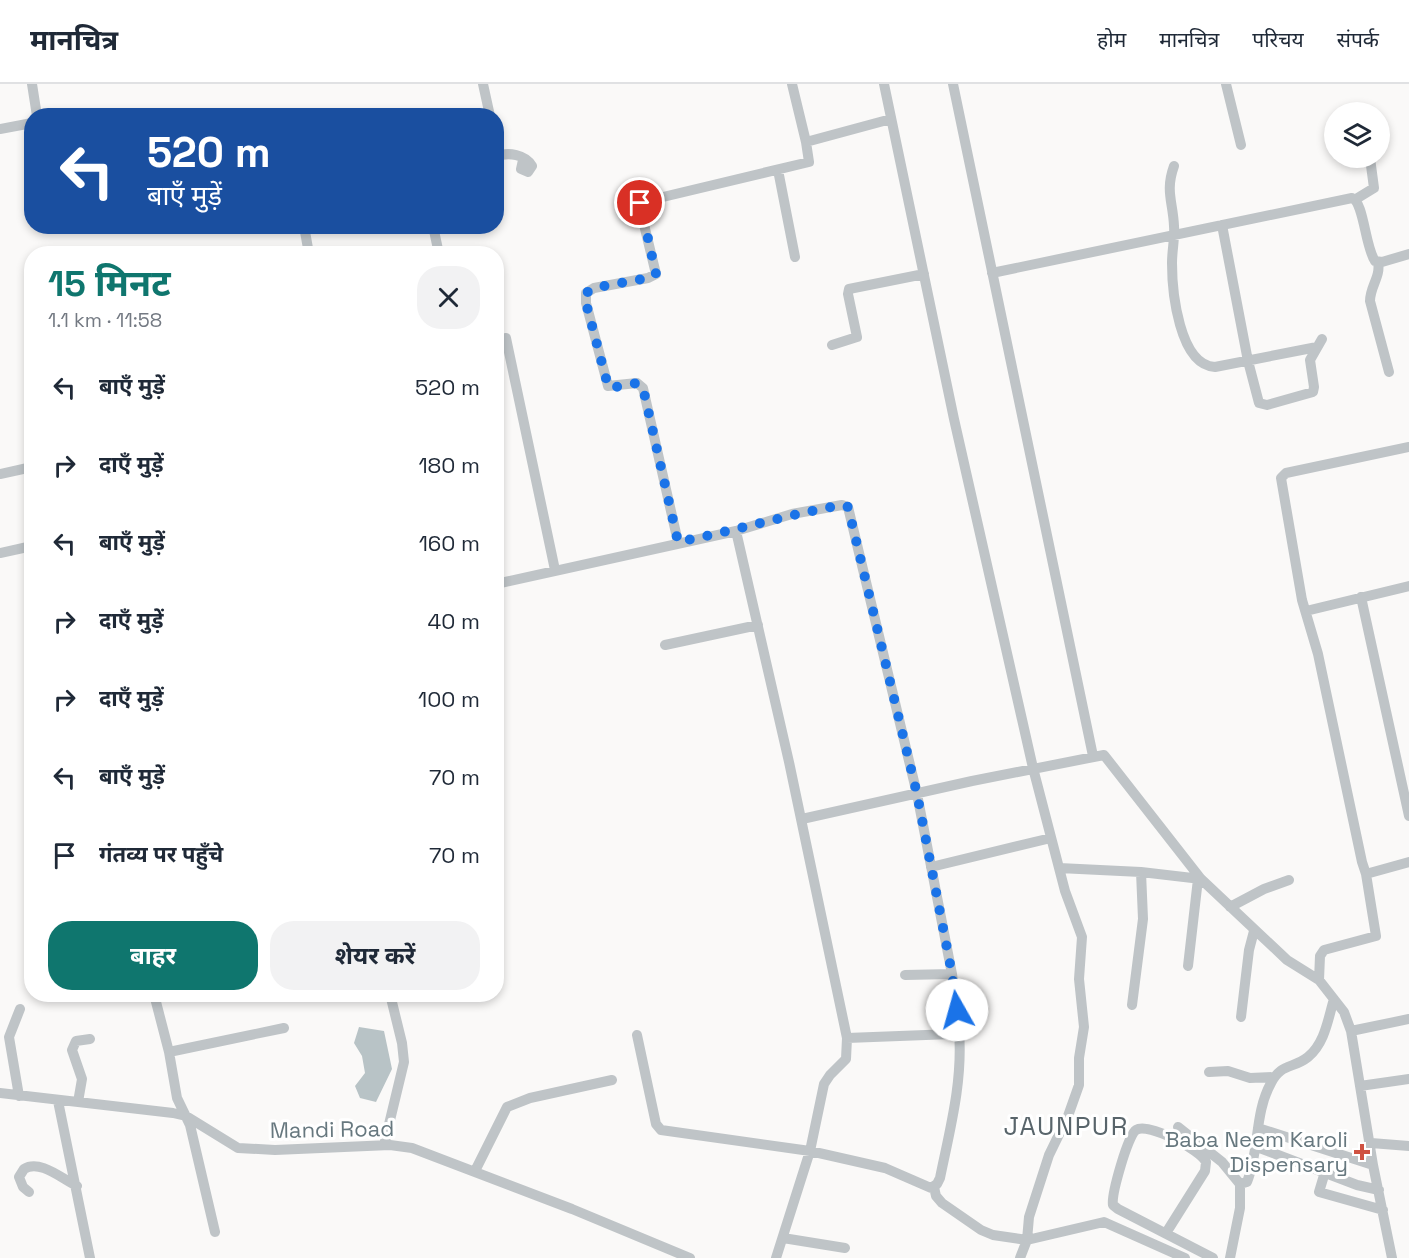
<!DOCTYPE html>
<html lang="hi">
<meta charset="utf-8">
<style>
body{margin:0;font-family:"Space Grotesk","Noto Sans Devanagari",sans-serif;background:#f2f2f3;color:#1f2937;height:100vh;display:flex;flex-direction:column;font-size:22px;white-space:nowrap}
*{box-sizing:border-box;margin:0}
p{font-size:20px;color:#747a83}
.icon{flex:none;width:33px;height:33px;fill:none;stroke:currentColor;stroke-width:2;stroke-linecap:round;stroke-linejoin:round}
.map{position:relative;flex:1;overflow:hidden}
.sheet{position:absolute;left:24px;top:162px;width:480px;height:756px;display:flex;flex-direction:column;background:#fff;border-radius:24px;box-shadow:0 3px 9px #0003}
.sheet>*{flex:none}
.hud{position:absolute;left:24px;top:24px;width:480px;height:126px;border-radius:24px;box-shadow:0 3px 9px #0003;background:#1a4fa0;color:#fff;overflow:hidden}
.tools{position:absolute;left:1324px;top:18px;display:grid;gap:12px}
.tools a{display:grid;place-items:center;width:66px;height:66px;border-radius:50%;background:#fff;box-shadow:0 3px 9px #0003;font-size:30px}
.pin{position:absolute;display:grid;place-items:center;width:51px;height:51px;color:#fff;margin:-26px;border:3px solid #fff;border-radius:50%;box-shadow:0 2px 6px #0007}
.me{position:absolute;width:66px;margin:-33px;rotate:353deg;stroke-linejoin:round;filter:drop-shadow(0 0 4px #0008)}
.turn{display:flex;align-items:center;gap:21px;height:126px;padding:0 24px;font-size:27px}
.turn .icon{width:78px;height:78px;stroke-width:2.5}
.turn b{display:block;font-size:42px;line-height:51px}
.round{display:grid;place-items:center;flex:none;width:63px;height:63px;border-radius:24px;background:#f2f2f3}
.summary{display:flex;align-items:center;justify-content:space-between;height:102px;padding:0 24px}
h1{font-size:36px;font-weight:700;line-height:45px;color:#0f766e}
.action{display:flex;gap:12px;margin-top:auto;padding:12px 24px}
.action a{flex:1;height:69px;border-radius:24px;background:#0f766e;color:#fff;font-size:24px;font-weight:700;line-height:69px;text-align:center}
.action a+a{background:#f2f2f3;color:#1f2937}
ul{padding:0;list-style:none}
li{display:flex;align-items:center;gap:18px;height:78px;padding:0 24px}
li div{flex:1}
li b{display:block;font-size:22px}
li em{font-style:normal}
header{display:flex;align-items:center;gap:36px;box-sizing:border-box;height:84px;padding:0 30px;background:#fff;border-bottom:2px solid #e0e1e3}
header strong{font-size:28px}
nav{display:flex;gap:33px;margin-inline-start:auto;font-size:21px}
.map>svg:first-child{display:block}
</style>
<header>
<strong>मानचित्र</strong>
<nav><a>होम</a><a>मानचित्र</a><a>परिचय</a><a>संपर्क</a></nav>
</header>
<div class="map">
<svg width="1409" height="1174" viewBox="0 0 1409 1174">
<rect width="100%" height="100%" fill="#faf9f8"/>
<path fill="#b8c3c6" d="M359,943L384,947L392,985L376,1018L360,1014L355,1002L365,989L362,972L354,959Z"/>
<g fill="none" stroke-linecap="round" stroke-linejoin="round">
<path stroke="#bfc4c7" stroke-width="10" d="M32,0L37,32
M483,0L490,32
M884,0L954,335L1033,684L1065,807L1082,853L1079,895L1084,943L1079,974V1001L1068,1032L1049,1071L1029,1133L1027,1156L1020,1174
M953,0L1093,672
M1226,0L1241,61
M0,45L32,39
M806,58L891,35
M496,73C508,67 526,71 532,82L528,88L521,85L523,76
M1174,82C1165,107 1173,118 1174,142C1175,154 1172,166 1172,179C1172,207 1179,281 1215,283L1317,263
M778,86L795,173
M1356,115L1374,104L1370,74
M1222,141L1248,277L1259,319L1267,321L1313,308L1314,303L1310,276L1322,255
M304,142L309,170
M433,142L439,170
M1378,178C1381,193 1370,202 1370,217L1389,288
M992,189L1352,114C1364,118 1365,163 1375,177L1382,178L1409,170
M506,254L555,486
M832,261L857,253L848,210L849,205L924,190
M0,390L32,383
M736,447L789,678L847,954L846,975L830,991L824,1000L810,1067L776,1174
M678,458L643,304L637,299L608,302L586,219V209L594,204L648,194L656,190L640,124L642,118L809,78L806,58L792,0
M0,469L32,462
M496,500L736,447L792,430L842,421L848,423L917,710L952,890L959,944L958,949L952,950L847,954
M1361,513L1409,732
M1306,527L1409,502
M665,561L758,541
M802,735L972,697L1104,671L1201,795L1287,876L1319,896L1344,928L1351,947L1373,1081L1392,1174
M931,783L1051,754
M1059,784L1141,788L1201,795
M1366,790L1362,778L1318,570L1302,516L1281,394L1286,389L1409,363
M1230,823L1264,805L1289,796
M1188,882L1198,795
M905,891L952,890
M1319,896L1320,872L1324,866L1376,852L1366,790L1409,778
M158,910L155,914L169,968L177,1014L190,1041L215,1148
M1132,921L1143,835L1141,788
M1241,933L1249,866L1254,847
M1351,947L1409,935
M637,951L656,1040L661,1046L810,1067L885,1084L931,1104L937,1100L940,1094C950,1045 963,997 959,947
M169,968L284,944
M1209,988L1228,987L1250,994L1274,993
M1360,1002L1409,995
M0,1009L173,1029L186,1032L238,1064L275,1066L390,1061L412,1064L572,1125L690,1174
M19,1012L9,953L20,925
M58,1017L90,1174
M78,1018L82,995L72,966L76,957L90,955
M1178,1043L1222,1078L1240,1100V1124L1230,1174
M1258,1044L1373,1081
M1371,1059L1409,1062
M384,1061L404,978L402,959L390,910
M1257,1063L1357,1101L1379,1106
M475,1087L507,1023L530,1014L612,996
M1325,1088L1319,1108L1383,1126
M1240,1100L1247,1098C1260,1065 1254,1030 1271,999C1281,979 1293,985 1308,973C1325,959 1328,935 1334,915
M934,1103L936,1112L942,1119L981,1146L993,1151L1027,1156L1104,1138L1185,1174
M29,1108L23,1103L19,1093L24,1085C40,1075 62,1095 77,1102
M1166,1149L1205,1087L1206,1078C1201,1066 1148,1038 1136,1046C1128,1051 1111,1111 1113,1121L1118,1125L1213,1174
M783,1154L845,1164"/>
</g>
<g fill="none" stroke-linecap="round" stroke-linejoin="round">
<path stroke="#1a73e8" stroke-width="10" stroke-dasharray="0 18" d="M640,119L656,190L648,194L594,204L586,209V219L608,302L610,304L637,299L643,304L678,458C733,447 787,431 842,421L848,423L917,710L952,890L957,926"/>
</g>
<path fill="#cf5242" stroke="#fff" stroke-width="2" d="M1359 1059h6v6h6v6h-6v6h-6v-6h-6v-6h6z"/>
<g text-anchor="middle" stroke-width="6" stroke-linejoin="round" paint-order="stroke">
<g font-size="22" fill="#67787f" stroke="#fff">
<text transform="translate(332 1045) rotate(-1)" y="8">Mandi Road</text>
</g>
<g font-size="22" fill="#67787f" stroke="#fff" text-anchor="end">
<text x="1348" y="1063">Baba Neem Karoli<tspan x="1348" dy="25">Dispensary</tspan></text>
</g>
<g font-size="26" letter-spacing="1.5" fill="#59656b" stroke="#fff">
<text x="1066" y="1051">JAUNPUR</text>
</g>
</g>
</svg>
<div class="tools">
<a><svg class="icon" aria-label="layers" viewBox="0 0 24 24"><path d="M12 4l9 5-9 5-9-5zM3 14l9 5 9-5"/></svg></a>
</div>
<div class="pin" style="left:640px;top:119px;background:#d93025"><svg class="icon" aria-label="arrive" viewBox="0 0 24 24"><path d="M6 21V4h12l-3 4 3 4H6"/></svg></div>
<svg class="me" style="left:957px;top:926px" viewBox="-20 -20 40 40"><circle r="19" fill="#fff"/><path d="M0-13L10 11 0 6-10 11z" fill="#1a73e8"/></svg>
<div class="hud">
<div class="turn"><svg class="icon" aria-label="left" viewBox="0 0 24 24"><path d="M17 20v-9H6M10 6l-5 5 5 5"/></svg><div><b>520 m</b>बाएँ मुड़ें</div></div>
</div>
<section class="sheet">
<div class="summary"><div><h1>15 मिनट</h1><p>1.1 km · 11:58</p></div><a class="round"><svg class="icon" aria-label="close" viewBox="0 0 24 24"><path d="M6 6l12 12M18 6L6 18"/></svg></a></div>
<ul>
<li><svg class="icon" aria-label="left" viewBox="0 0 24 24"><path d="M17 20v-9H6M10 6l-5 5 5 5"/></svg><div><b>बाएँ मुड़ें</b></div><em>520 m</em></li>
<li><svg class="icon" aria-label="right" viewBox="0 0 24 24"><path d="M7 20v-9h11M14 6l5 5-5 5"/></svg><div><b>दाएँ मुड़ें</b></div><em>180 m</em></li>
<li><svg class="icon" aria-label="left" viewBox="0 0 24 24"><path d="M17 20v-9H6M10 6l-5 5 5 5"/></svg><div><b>बाएँ मुड़ें</b></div><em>160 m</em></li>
<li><svg class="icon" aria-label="right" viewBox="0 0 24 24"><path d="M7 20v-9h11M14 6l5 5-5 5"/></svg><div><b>दाएँ मुड़ें</b></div><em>40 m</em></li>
<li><svg class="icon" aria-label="right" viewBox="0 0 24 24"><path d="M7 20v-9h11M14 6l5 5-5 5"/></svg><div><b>दाएँ मुड़ें</b></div><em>100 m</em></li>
<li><svg class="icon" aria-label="left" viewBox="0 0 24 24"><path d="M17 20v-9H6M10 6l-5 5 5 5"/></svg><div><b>बाएँ मुड़ें</b></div><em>70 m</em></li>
<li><svg class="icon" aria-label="arrive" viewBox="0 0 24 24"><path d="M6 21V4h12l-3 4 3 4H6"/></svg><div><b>गंतव्य पर पहुँचे</b></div><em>70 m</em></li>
</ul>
<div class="action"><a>बाहर</a><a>शेयर करें</a></div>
</section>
</div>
